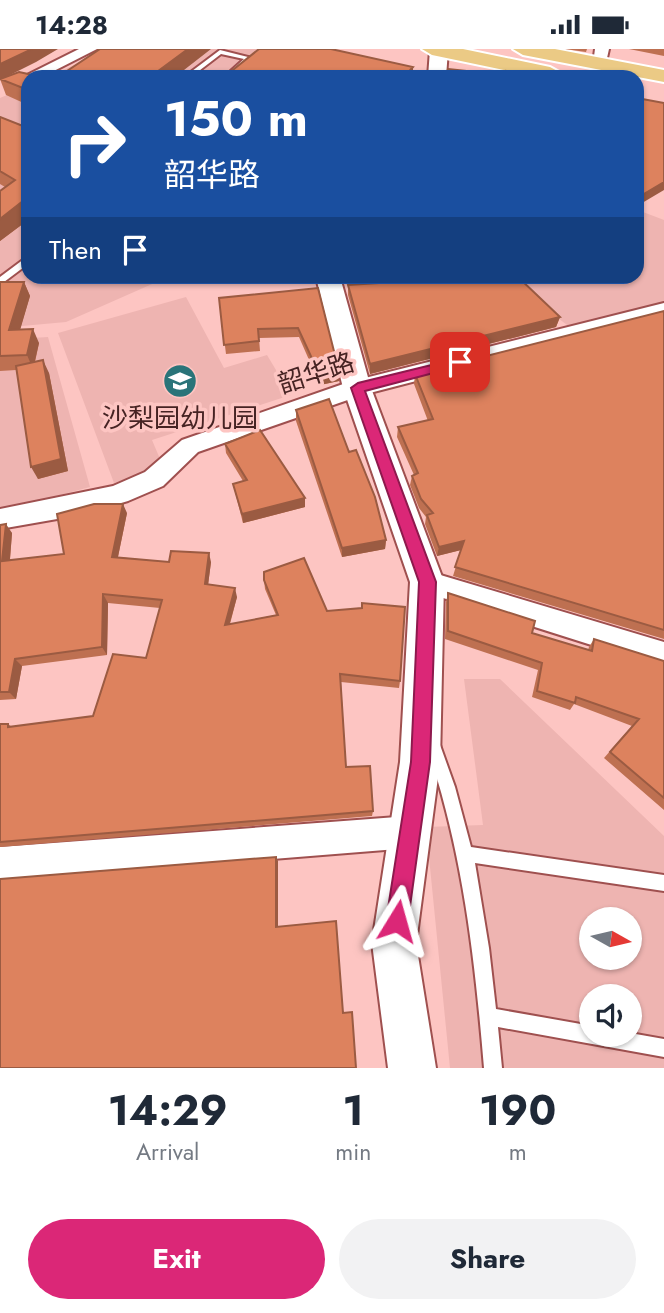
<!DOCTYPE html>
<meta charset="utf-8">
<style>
body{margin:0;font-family:Jost,"Noto Sans SC",sans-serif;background:#f2f2f3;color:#1f2937;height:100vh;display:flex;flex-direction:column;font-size:26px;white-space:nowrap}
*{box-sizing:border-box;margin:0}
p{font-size:23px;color:#747a83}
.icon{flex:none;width:38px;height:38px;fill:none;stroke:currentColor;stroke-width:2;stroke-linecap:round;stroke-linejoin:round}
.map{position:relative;height:1019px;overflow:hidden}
.panel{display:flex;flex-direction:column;background:#fff;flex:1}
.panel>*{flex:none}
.banner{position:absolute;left:21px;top:21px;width:623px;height:214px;border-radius:21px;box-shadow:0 2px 5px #0004;background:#1a4fa0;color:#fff;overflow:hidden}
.needle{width:46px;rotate:98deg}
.tools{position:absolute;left:579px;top:858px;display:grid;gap:14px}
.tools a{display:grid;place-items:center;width:63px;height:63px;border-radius:50%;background:#fff;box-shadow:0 2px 5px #0004;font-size:35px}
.pin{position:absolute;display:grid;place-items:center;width:60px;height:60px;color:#fff;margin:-30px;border-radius:14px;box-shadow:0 4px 10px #0006}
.me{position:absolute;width:77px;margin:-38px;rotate:8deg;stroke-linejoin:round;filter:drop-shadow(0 0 5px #0008)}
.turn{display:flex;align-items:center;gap:24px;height:147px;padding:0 28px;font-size:32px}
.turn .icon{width:91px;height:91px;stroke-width:2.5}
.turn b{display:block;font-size:49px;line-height:60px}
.then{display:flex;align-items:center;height:66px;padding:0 28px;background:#0003;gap:14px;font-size:26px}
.eta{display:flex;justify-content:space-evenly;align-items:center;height:119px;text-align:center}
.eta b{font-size:42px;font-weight:700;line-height:49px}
.primary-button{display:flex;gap:14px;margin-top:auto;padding:14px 28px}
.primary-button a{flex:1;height:80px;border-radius:42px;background:#db2777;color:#fff;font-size:28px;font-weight:700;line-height:80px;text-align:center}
.primary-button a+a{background:#f2f2f3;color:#1f2937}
.status{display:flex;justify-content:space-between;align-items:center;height:49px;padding:0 35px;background:#fff;direction:ltr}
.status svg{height:19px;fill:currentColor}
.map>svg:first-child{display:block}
</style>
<div class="status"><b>14:28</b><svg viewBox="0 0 49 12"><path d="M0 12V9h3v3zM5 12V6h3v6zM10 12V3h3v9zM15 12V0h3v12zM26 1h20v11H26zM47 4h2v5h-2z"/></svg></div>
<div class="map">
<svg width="664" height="1019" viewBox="0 0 664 1019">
<rect width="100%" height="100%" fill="#fdc5c2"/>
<path fill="#eeb4b1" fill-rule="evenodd" d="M107,0H298L267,28H49Z
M28,37V228H168L66,273L0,279V49Z
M643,163L664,171V259L574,281L521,242L535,228H637V165Z
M186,248L224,319L267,306L291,346L152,391L163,417L114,434L58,284Z
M48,288L90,438L0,462V291Z
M464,630H500L664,787V1019H450L426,778L483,776ZM592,870H630V908H592ZM592,947H630V985H592Z"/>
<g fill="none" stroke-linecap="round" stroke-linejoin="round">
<g stroke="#9f504f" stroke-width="4">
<path id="service" d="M220,1L252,9L231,28H224L244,10L221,5L191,28H184Z
M28,207V215L0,236V228Z
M435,694L440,696L455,738L471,798L664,826V842L475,814L489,899L496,960L592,977V985L630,984L664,990V1008L498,978L502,1019H484C475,911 463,804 428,701L430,696Z"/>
</g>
<g stroke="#9f504f" stroke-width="4">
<path id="minor" d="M79,0H97L42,28H28V32L23,28Z
M595,0H609L605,18L593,15Z
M664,254V268L362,346L198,403L163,437L128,452L80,466L0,480V460L113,437L145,423L182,391L349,333Z
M427,522L664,593V619L418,541L414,533L418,525Z
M410,767L422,771L426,783L422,795L410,799L0,832V798Z"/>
</g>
<g stroke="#9f504f" stroke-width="4">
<path id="tertiary" d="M430,1H448L446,28H428Z
M316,228H340L371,339L444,533L440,713L416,894L436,1019H388L372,894L400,713L410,533L343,339Z"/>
</g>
<g stroke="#fff" stroke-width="4">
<path id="primary" d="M422,0H463L550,18L561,24L558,28H538L432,6Z
M513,0H555L664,21V33L523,6Z"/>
</g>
<use href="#service" fill="#fff" fill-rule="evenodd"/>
<use href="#minor" fill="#fff" fill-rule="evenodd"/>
<use href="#tertiary" fill="#fff" fill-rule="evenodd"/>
<use href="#primary" fill="#ebca85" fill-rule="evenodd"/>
</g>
<path fill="#be7051" d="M565,0H587L586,3Z
M629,0H664V7Z
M36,13L4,28H28V56L6,46L0,30Z
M0,68L28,171L0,192V142L5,138L0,135Z
M341,228H518L560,268L556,278L370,325L348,246V236L360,235L344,232Z
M0,233H24L30,247L20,280L39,294L35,313L49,324L68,422L38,430L16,321L0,322Z
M318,239L339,332L320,336L299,288L259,289L260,302L226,305L219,249Z
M664,262V590L453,527L461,501L437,507L425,475L426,468L419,459L410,436L412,427L414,426L397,388L398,378L428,372L414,335L415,325Z
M296,361L349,403L386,491L385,500L342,508L296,372Z
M225,395L305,458L243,474L233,435L243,432L226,404Z
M127,464L118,508L169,513H211L208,536L237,548L230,575L276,566L265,540L264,531L327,562L400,632L399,639L341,633L346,718L373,762L372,767L0,798V675H8L12,678L93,667L146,609L160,559L108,554L107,606L22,617L16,650L0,651V476L12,484L10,511L64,505Z
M448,544L532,584L588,601L589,598L594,590L664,612V761L604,709L632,677L574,655L570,661L532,648L538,621L445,590L446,553Z"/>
<path fill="#9b5b42" d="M32,0H58L36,13L0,31V15Z
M188,0H211L175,28H150Z
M413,18V28H404Z
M664,133V141L637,157V149Z
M28,148V171L0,192V170Z
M24,233L30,247L16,295L9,281Z
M560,268L556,278L370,325V315Z
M33,280L39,294L33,320L27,306Z
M43,311L49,324L68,422L38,430L31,418Z
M339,322V332L320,336V327Z
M305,449V458L243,474L242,465Z
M123,455L127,464L116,517L112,508Z
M6,475L12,484L9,521L2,512Z
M386,491L385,500L342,508V499Z
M464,492L461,501L437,507L439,498Z
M209,504L211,513L207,544L205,535Z
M235,539L237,548L227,584L225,576Z
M103,545L108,554L107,606L102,598Z
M15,610L22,617L16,650L9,643Z
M276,808L278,812V880L276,878Z"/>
<path fill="#dd825e" stroke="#9b5b42" stroke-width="2" d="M0,0H32L0,15Z
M100,0H188L150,28H58Z
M259,0H331L413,18L404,28H224Z
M448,20L504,26L506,22L535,28H446Z
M19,23L42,28H28V41L0,30Z
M637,49L664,54V133L637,149Z
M0,68L28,79V148L0,170V142L15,131L0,122Z
M378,228H518L560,268L370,315L348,236L378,234Z
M0,233H24L9,281L33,280L27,306L0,307Z
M318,239L339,322L320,327L298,279L258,280L259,292L224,296L219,249Z
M664,262V581L455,518L464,492L439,498L427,466L433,464L421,450L412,427L418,424L398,378L433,370L415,325Z
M43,311L61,410L31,418L16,317Z
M329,350L349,403L356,401L375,448L386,491L342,499L296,361Z
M260,381L305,449L242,465L233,435L247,431L225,395Z
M94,455H123L112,508L169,513L171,502L209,504L205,535L235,539L225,576L278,566L264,531V523L304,509L327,562L362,559V554L405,558L400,632L340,625L346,718L370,717L373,762L0,793V675H8V678L93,667L113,605L146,609L162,551L103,545L102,598L15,610L9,643H0V476L6,475L2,512L64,505L57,465Z
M448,544L535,572L532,584L592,602L594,590L664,612V749L610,703L639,670L576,648L575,654L537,642L542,614L448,582Z
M276,808V878L336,872L343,964L352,963L356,1019H0V830Z"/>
<path fill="#db2777" stroke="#8e194d" stroke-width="2" d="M460,309L464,310V316L365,342L436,533L430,713L408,872L404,879L397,882L389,879L386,872L411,713L419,533L351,339L358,334Z"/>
<defs>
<g id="school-disc" transform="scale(1.75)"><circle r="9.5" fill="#2a7479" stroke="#fdc5c2"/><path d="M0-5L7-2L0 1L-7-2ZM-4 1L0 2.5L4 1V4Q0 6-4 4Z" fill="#fff"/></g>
</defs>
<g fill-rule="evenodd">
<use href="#school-disc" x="180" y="332"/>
</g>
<g text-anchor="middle" stroke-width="7" stroke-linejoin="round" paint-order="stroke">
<g font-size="26" fill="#462323" stroke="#fdc5c2">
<text transform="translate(316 324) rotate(-18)" y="9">韶华路</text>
</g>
<g font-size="26" fill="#462323" stroke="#fdc5c2">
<text x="180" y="378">沙梨园幼儿园</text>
</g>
</g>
</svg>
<div class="tools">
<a><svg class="needle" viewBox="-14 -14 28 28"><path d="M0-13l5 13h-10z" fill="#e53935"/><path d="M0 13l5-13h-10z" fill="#747a83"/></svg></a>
<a><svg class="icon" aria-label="sound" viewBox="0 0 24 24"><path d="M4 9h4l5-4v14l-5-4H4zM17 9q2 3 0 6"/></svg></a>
</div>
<div class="pin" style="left:460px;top:313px;background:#d93025"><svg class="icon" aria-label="arrive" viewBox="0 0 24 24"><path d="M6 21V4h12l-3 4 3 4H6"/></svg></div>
<svg class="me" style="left:397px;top:872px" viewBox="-20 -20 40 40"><path d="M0-17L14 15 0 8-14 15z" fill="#db2777" stroke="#fff" stroke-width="4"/></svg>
<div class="banner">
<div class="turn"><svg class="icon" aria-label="right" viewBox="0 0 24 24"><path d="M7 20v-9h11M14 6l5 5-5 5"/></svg><div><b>150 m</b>韶华路</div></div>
<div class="then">Then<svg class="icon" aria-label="arrive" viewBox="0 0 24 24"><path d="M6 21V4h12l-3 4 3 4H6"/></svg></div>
</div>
</div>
<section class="panel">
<div class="eta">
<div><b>14:29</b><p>Arrival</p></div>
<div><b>1</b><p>min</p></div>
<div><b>190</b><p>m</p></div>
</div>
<div class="primary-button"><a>Exit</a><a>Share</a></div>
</section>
